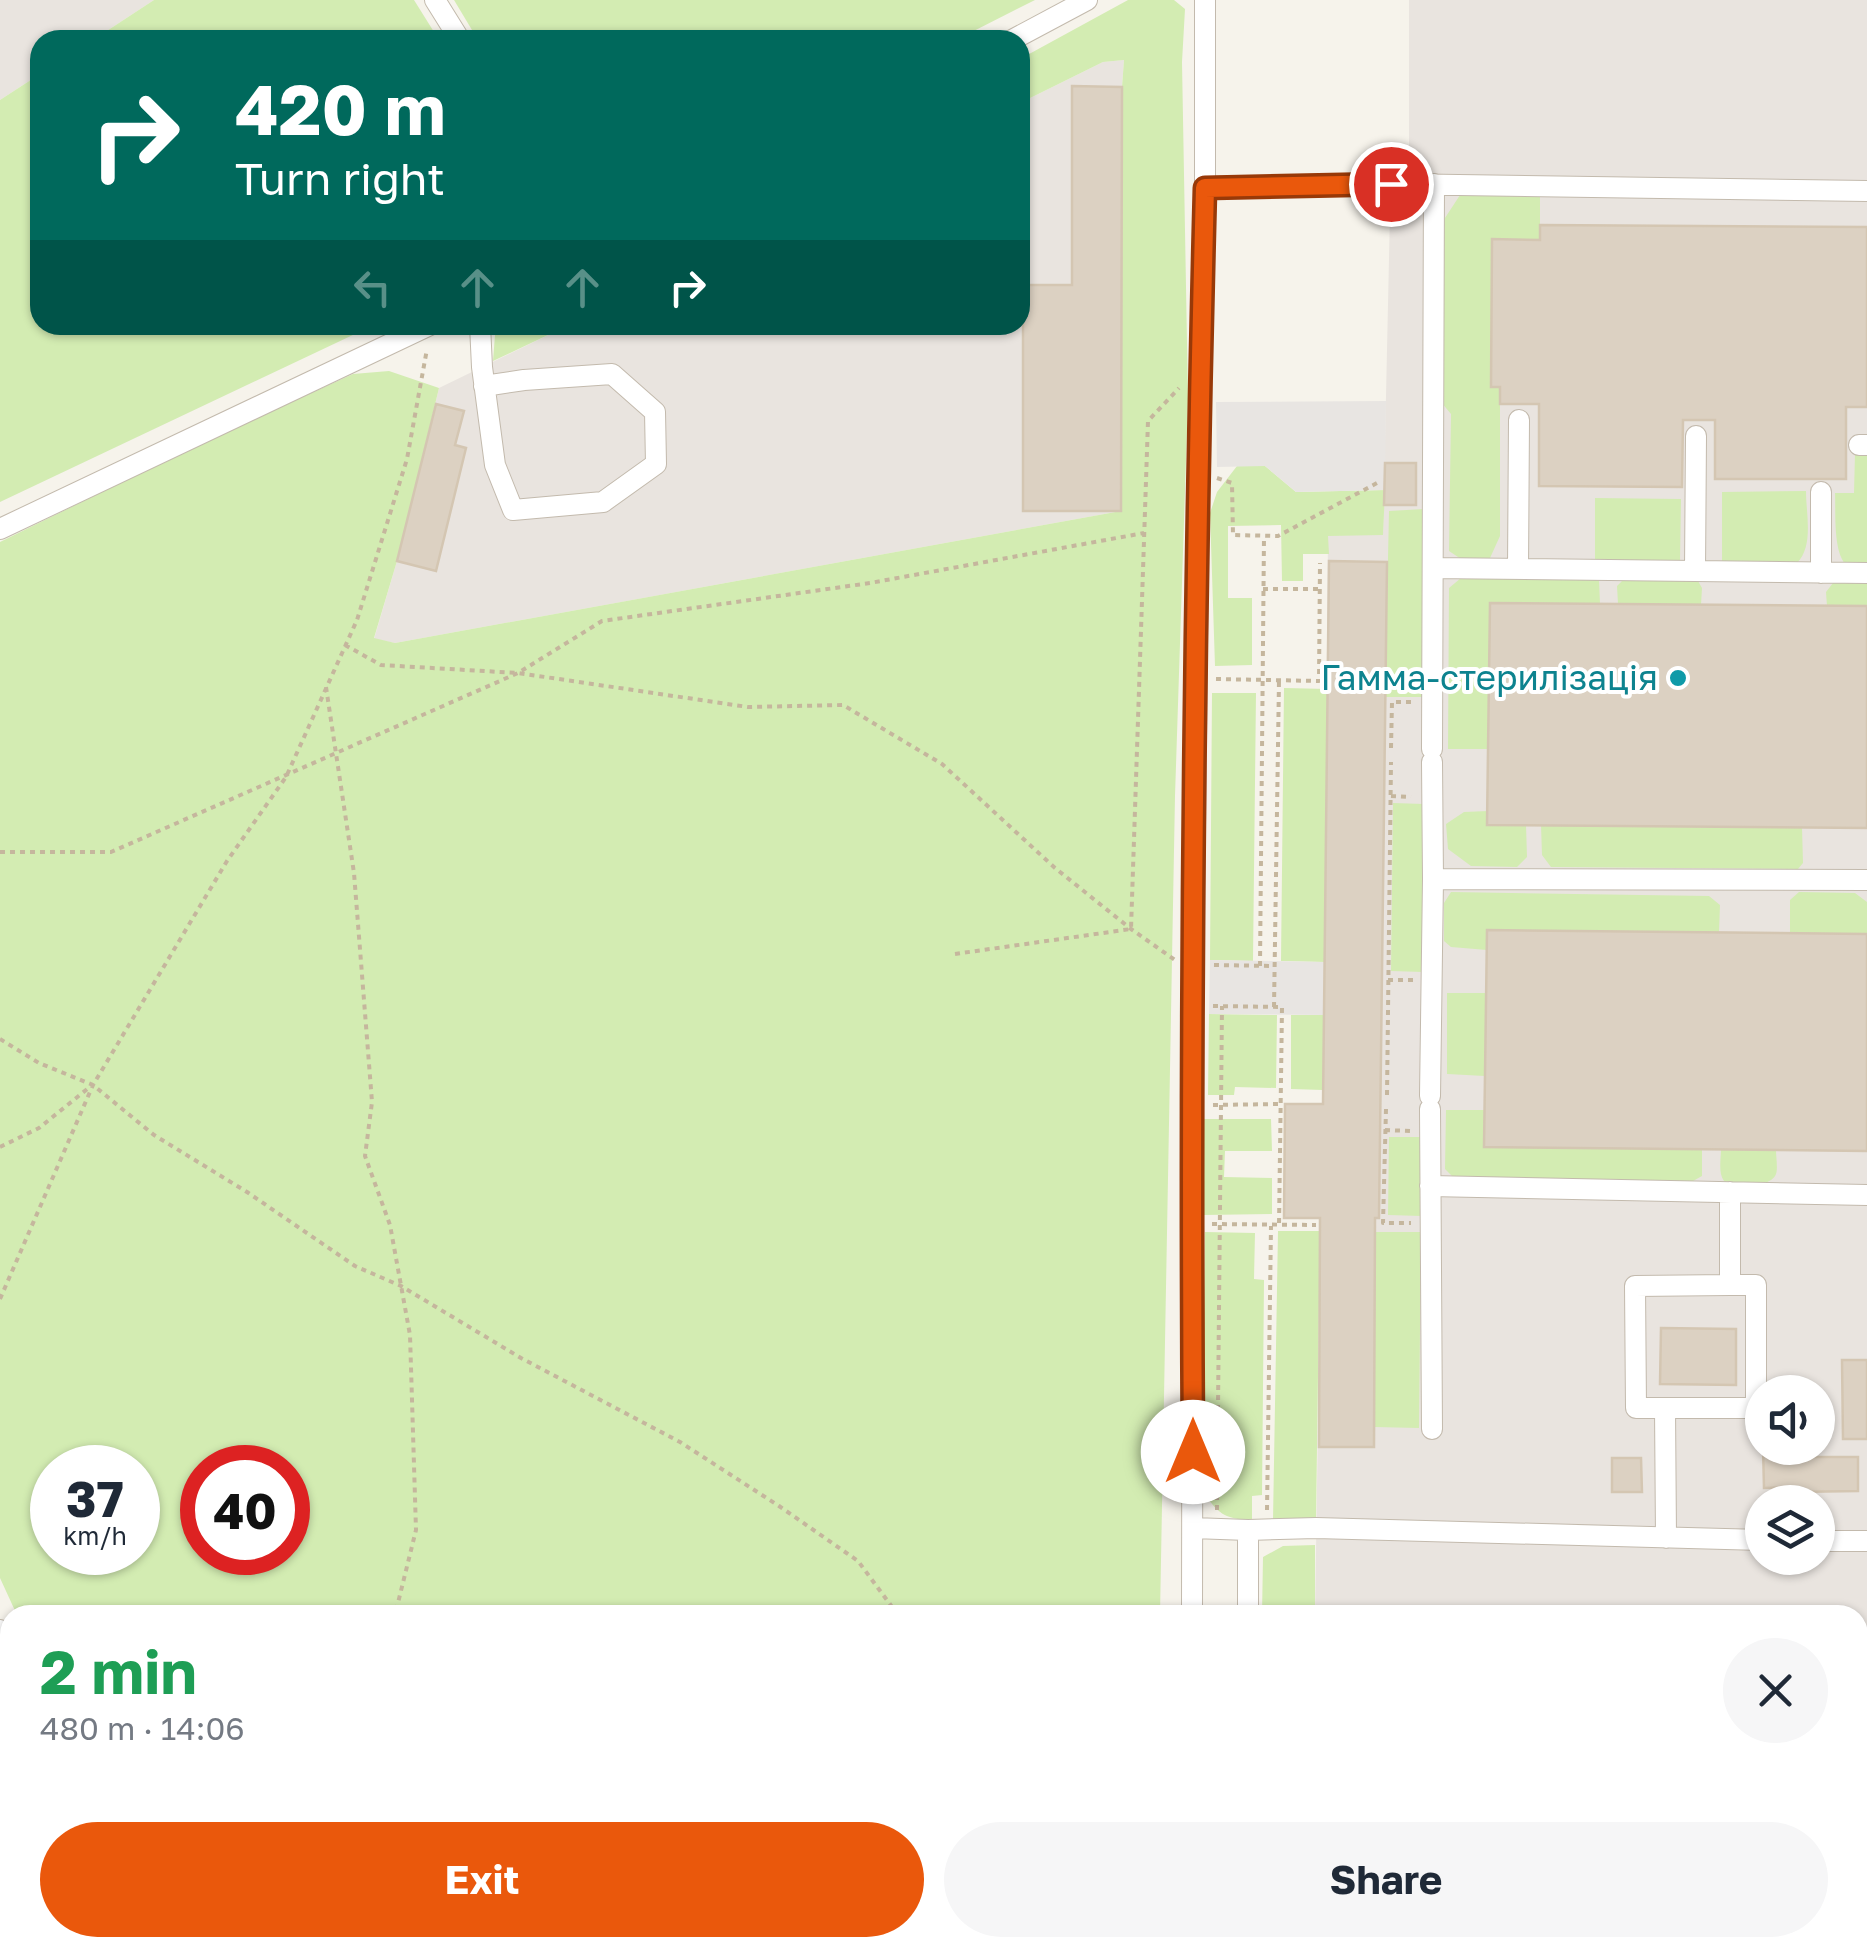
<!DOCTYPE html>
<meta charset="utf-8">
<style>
body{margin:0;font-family:"Golos Text",sans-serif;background:#f6f6f7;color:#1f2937;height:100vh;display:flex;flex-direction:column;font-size:38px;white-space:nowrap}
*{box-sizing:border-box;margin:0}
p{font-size:32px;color:#747a83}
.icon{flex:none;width:55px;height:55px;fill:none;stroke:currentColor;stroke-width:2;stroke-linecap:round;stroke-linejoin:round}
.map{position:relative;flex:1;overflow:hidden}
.details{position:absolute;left:0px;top:1605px;width:1868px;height:352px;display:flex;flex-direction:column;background:#fff;border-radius:30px 30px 0 0;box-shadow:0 2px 8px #0004}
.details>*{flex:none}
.top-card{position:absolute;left:30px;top:30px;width:1000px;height:305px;border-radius:30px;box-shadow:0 2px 8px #0004;background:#00695c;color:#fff;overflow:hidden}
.tools{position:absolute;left:1745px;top:1375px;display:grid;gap:20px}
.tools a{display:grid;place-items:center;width:90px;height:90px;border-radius:50%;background:#fff;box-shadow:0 2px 8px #0004;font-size:50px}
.speed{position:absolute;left:30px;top:1445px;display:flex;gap:20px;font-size:50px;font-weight:700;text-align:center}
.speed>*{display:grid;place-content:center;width:130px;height:130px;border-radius:50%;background:#fff;box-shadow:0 2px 8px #0004;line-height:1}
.speed small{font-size:25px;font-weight:400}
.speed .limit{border:15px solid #d22;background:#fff;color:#111}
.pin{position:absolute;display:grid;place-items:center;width:85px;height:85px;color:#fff;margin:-42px;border:5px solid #fff;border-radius:50%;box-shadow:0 2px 10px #0007}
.me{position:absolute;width:110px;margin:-55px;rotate:0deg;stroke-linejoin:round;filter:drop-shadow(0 0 8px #0008)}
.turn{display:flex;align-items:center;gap:35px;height:210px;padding:0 40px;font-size:45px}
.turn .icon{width:130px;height:130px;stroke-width:2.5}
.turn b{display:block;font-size:70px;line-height:85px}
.lanes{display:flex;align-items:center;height:95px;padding:0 40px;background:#0003;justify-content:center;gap:50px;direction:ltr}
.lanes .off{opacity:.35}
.round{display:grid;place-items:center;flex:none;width:105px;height:105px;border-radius:52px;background:#f6f6f7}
.summary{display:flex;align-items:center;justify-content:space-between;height:170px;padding:0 40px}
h1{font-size:60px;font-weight:700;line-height:75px;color:#1e9e55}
.cta{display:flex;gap:20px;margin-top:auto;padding:20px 40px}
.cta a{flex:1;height:115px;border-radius:60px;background:#ea580c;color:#fff;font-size:40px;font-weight:700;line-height:115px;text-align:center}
.cta a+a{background:#f6f6f7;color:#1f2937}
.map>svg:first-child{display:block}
</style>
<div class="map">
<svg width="1867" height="1956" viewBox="0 0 1867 1956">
<rect width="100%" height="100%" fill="#f6f3eb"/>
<path fill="#e9e4df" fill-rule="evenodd" d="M0,0H154L93,40H40V74L0,100Z
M1409,0H1867V1948H1811H1858V1615H1315L1323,1104L1328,535L1383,534L1391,167L1409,166ZM1762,1392H1818V1448H1762ZM1762,1502H1818V1558H1762Z
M1124,60L1122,87L1121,511L395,643L374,639L397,561L439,388L569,325H1020V103L1103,62Z
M0,1685L10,1706V1948H160L167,1956H0Z
M407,1948H609L611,1956H372Z"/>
<path fill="#d3ecb2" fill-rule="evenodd" d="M154,0H414L439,40H93Z
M454,0H1035L956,40H478Z
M1128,0H1174L1185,9L1182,62L1188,399L1175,796L1160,1615H17L0,1578V542L206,441L353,374L389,371L439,388L397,561L374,638L395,643L1121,511L1122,87L1124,60L1103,62L1020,103V59ZM52,1468H138V1552H52ZM202,1468H288V1552H202Z
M40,74V325H374L0,502V100Z
M1462,192L1540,195V240L1493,239L1500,387V536L1490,558L1461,559L1449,551L1451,414L1441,402L1443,221Z
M504,325H569L493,361L495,335Z
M1855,454H1867V567C1865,567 1852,567 1850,567C1832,560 1836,510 1835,493H1854Z
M1237,466H1265L1296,492L1385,490L1383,535L1328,536L1329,554H1303V581H1282L1281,525L1228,526V598H1252V665L1215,666L1210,513L1217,492Z
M1806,491C1806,514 1814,546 1797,563L1722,562V492Z
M1595,498L1681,499L1680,561L1595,560Z
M1424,509L1422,697H1385L1389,511Z
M1461,578L1599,579L1600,604H1490L1488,749H1448L1449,588Z
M1623,580L1698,581L1702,588L1701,605L1618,604L1617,586Z
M1833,583H1867V606H1827L1826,592Z
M1284,688L1328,689L1325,962L1281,961Z
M1212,693H1256L1253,961L1210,960Z
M1393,803L1424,804L1423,972L1391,971Z
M1488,811L1526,825L1527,857L1517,867L1471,866L1448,849L1446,824L1464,812Z
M1541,825L1802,827L1803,863L1798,869L1551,867L1542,855Z
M1451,892L1709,896L1720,905L1719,932L1488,930L1487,950L1451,947L1444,941V903Z
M1799,892L1855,893L1867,902V934L1790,933V900Z
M1447,993H1486L1485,1076L1447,1074Z
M1209,1014L1277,1015L1276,1088L1235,1087L1234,1095H1208Z
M1291,1015H1324L1323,1090L1291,1089Z
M1446,1110H1485L1702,1149V1176L1693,1181L1471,1180L1453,1177L1445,1169Z
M1203,1119H1271L1272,1151H1225L1224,1177L1272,1178V1214L1203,1215Z
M1389,1137H1423L1422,1216L1388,1215Z
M1721,1149L1776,1150C1776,1157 1778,1168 1776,1174C1771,1188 1733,1190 1724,1181C1718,1173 1721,1159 1721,1149Z
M1278,1231H1320L1316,1520H1273Z
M1205,1232L1255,1233L1254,1279L1264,1280L1262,1495L1252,1496V1521C1223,1518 1218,1514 1202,1490Z
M1375,1232H1421L1419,1428L1374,1427Z
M1315,1545V1615H1262L1263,1557L1283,1546Z
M203,1948H407L372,1956H208Z
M609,1948H858L854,1956H611Z
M1200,1948H1369L1368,1956H1200Z
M1536,1948H1867V1956H1536Z"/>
<path fill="#e8e5e2" d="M1386,401L1385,490L1296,492L1265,466L1217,467L1216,402Z
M1210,960L1325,962L1324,1015L1209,1014Z"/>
<path fill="#dcd1c2" stroke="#d4c6b2" stroke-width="2.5" d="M1072,86L1122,87L1121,511H1023V285H1072Z
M1540,225L1867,227V407H1846V479H1715V420H1683L1682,487L1539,486V404H1500V387H1491L1492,239L1540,240Z
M436,404L464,411L455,445L466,448L436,571L397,561Z
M1385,463H1416V505H1384Z
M1329,561L1387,562L1379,1218H1375L1374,1447H1319L1320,1218H1284L1285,1104H1323Z
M1490,603L1867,606V828L1487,825Z
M1487,930L1867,934V1151L1484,1147Z
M1661,1328L1736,1329V1385L1660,1384Z
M1842,1360H1867V1439H1843Z
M1763,1448H1788V1457H1858V1491L1793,1492V1487L1764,1488Z
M1612,1458H1641L1642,1492H1612Z"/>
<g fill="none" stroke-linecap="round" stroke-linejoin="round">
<g stroke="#c3baad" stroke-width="22">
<path id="minor" d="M435,0L460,40
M1012,40L1087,0
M1205,187L1391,184L1867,191
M480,325L482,367L495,465L513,510L603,502L656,464L655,412L612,374L524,380L484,386
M1859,445H1867
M1821,492V573
M0,529L430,325
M1433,568L1867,573
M1518,569L1519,420
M1695,571L1696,436
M1432,749L1434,184
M1432,762L1433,879
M1430,1096L1433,879L1867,880
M1430,1109L1432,1429
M1430,1186L1867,1195
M1665,1408H1756V1285H1730
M1193,1528L1248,1530V1615
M1248,1530L1316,1528L1762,1540
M1666,1538L1665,1408H1636L1635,1286L1730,1285V1192
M1818,1541H1867
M1192,1615L1193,1006L1200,375L1205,187V0
M0,1630L10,1652
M184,1948L190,1956
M779,1948V1956
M1010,1948L1016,1956
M712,1956L716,1948
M875,1956L882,1948
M1186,1956V1948"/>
</g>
<path stroke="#c5b69d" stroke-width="4" stroke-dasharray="5 5" stroke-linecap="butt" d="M1217,478L1232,483L1233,535L1278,536L1377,483
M1263,589H1318
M345,645L381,665L518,673L748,707L843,705L942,764L1055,868L1131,929L1175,960
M1216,679L1319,681L1320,563
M326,687L354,873L372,1102L365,1156L390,1225L410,1335L416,1530L395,1615
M1391,748L1392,702H1413
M1391,796L1411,797
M0,852H111L518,673L602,621L870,583L1144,533
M955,954L1131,929L1148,421L1179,388
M1214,965L1274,966
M1260,966L1264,536
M1388,980H1413
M1213,1006L1282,1007L1279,1225
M1274,1007L1279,680
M0,1039L39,1063L93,1085L154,1135L247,1192L355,1266L401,1286L521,1358L680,1442L779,1506L858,1561L898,1615
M1387,1095L1391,762
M1213,1105L1278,1104
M1386,1109L1383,1223H1411
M1385,1130L1410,1131
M0,1147L39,1128L91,1086
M1212,1224L1316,1225
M0,1299L93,1085L227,861L286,777L357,620L407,459L427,349
M1217,1510L1222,1006
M1267,1510L1271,1226"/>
<use href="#minor" stroke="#fff" stroke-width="20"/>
</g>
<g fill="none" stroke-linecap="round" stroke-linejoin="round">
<g stroke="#983908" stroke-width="25">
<path id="route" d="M1193,1452C1190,1031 1194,609 1205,188L1391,184"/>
</g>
<use href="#route" stroke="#ea580c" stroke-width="18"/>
</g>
<circle fill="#0f9aa8" stroke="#fff" stroke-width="4" cx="1678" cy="678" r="10"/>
<g text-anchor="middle" stroke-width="8" stroke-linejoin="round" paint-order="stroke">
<g font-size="35" fill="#0d838f" stroke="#fff" text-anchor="end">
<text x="1658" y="690">Гамма-стерилізація</text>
</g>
</g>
</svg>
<div class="tools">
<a><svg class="icon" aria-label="sound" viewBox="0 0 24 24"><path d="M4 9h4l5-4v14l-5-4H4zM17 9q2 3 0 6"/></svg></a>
<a><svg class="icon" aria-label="layers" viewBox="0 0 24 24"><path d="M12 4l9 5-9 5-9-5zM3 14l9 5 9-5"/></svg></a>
</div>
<div class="speed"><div>37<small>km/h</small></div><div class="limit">40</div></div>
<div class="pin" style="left:1391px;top:184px;background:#d93025"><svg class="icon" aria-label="arrive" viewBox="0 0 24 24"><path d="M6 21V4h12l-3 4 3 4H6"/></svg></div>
<svg class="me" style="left:1193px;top:1452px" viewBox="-20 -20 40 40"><circle r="19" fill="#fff"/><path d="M0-13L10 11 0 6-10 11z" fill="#ea580c"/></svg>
<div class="top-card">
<div class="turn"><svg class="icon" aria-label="right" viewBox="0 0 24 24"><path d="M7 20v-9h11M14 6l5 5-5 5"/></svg><div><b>420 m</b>Turn right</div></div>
<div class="lanes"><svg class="icon off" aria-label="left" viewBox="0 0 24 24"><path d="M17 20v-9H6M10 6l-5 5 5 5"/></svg><svg class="icon off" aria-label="ahead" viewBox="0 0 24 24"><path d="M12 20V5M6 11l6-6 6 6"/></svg><svg class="icon off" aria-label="ahead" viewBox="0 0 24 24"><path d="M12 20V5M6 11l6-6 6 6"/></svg><svg class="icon" aria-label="right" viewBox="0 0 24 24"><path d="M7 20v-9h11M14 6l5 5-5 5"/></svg></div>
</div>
<section class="details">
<div class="summary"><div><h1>2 min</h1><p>480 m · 14:06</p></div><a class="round"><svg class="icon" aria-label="close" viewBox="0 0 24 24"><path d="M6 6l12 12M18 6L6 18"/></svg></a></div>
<div class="cta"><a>Exit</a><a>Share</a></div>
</section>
</div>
